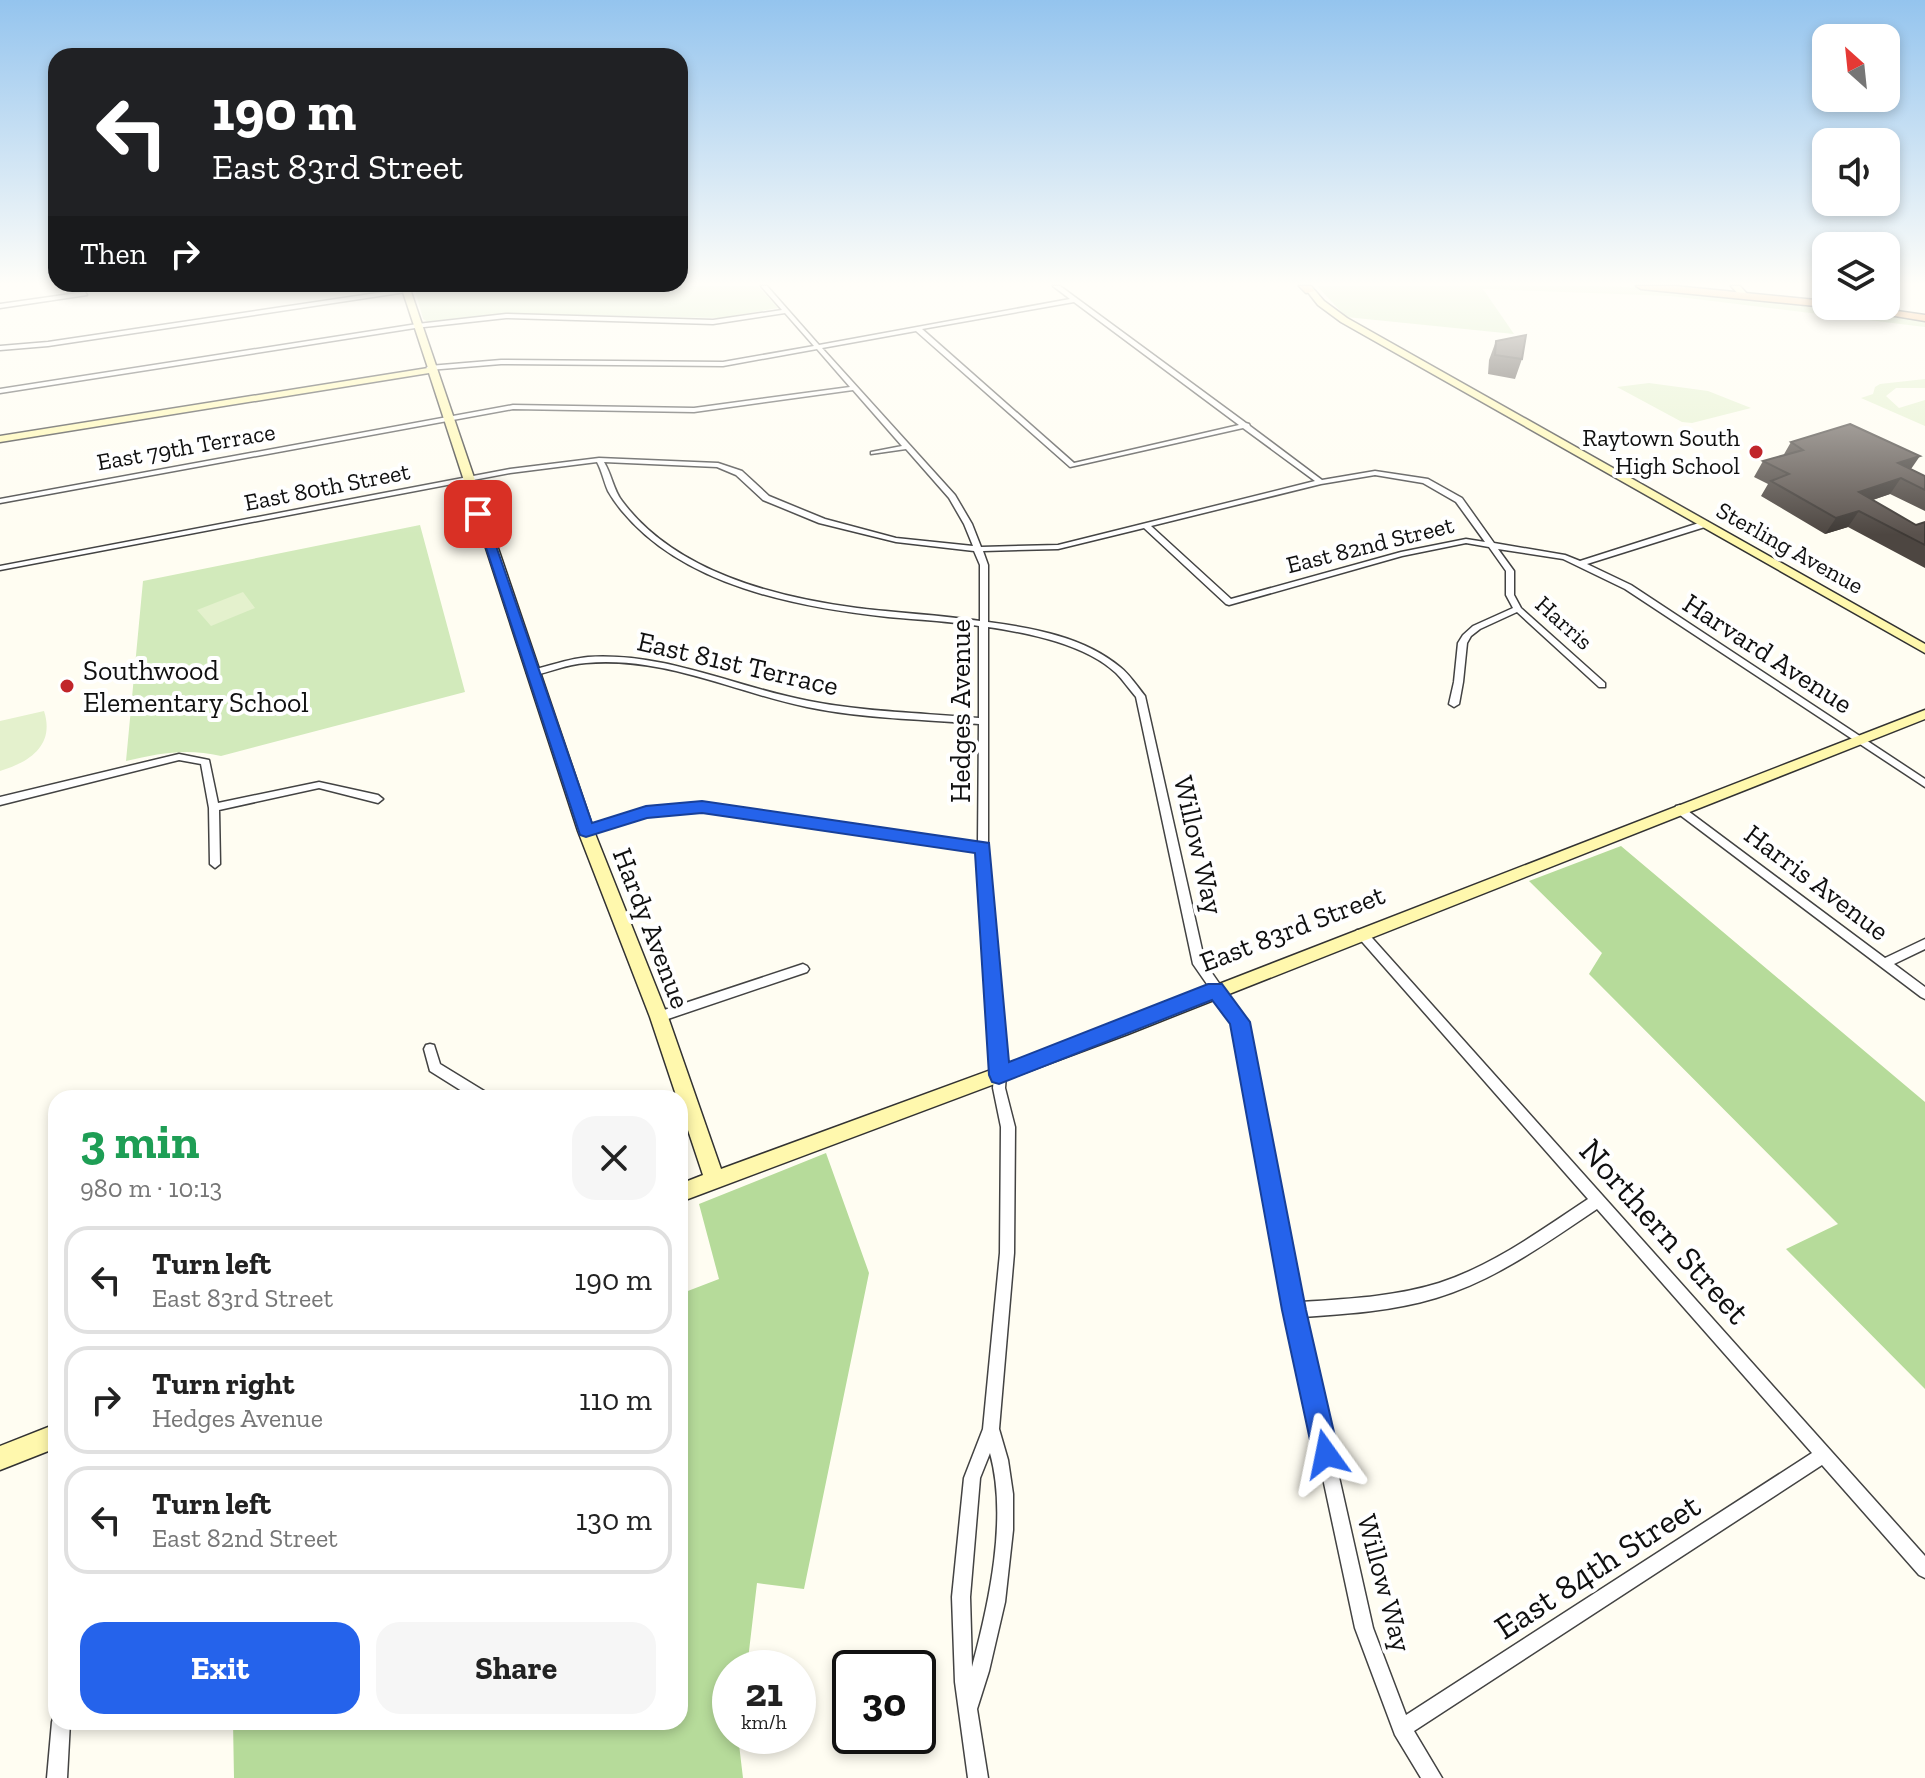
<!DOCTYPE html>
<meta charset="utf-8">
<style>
body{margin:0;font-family:"Zilla Slab",serif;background:#f6f6f6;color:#222;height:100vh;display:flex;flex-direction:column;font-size:30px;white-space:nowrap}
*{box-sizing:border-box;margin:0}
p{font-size:26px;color:#767676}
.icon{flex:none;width:44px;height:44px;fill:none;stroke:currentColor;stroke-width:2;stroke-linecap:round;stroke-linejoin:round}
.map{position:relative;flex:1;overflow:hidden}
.details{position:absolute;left:48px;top:1090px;width:640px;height:640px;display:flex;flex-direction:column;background:#fff;border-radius:24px;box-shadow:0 4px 12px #0003}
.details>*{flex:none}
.guide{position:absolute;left:48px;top:48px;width:640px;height:244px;border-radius:24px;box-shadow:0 4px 12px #0003;background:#202124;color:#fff;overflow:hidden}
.needle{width:52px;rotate:333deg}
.buttons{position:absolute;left:1812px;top:24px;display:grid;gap:16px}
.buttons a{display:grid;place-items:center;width:88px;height:88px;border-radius:16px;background:#fff;box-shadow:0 4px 12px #0003;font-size:40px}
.speed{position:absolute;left:712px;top:1650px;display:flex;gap:16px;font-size:40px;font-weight:700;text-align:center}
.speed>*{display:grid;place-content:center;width:104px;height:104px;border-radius:50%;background:#fff;box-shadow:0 4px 12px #0003;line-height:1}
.speed small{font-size:20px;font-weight:400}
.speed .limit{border:4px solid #111;border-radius:12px;background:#fff;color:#111}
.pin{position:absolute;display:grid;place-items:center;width:68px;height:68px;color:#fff;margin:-34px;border-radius:16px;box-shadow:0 4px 12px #0006}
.me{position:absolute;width:88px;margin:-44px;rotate:348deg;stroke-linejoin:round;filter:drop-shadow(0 0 6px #0008)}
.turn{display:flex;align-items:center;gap:28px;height:168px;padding:0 32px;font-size:36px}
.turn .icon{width:104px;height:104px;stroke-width:2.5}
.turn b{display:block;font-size:56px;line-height:68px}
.then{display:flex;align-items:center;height:76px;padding:0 32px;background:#0003;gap:16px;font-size:30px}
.round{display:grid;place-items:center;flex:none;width:84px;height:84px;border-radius:24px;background:#f6f6f6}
.head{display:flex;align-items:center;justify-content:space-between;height:136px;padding:0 32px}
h1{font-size:48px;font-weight:800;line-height:60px;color:#1e9e55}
.primary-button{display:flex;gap:16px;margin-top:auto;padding:16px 32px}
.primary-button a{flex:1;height:92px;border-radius:24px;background:#2563eb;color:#fff;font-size:32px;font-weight:800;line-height:92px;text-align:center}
.primary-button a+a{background:#f6f6f6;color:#222}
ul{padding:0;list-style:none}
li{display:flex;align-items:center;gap:24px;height:108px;margin:0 16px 12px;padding:0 16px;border:4px solid #e0e0e0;border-radius:24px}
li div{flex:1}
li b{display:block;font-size:30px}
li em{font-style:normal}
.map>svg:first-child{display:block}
</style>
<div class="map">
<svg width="1925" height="1778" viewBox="0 0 1925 1778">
<rect width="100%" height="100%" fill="#fffdf2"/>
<path fill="#d2eabb" d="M414,286H758L778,308L721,318L527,314L428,322L423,319Z
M1317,286C1410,286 1504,284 1597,286C1707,289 1817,304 1925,321V327L1671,296L1483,289L1514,334L1346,317Z
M420,525L465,692L221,756C187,748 160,753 126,761L143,581Z"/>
<path fill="#b6db9a" d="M1621,846L1925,1102V1389L1786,1249L1838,1224L1589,974L1602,953L1529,881Z
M826,1153L869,1273L804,1589L757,1583L747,1668H730V1736H738L743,1778H234L233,1722H680V1294L719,1279L699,1204Z"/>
<path fill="#e4f1cd" d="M1925,379V388H1896L1886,396L1899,408L1925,400V426L1861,398L1873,394L1875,387L1880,384Z
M1649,383L1708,391L1751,408L1692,423L1682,422L1617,387Z
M243,592L255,608L211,626L197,610Z
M44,711C55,745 30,762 0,771V721Z"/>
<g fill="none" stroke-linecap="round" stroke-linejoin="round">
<g stroke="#434343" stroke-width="3">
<path id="street" d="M761,286H767L819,345L1070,299L1053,286H1060L1246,423L1249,424L1250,426L1322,480L1375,471L1428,479L1462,498L1494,543L1565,555L1580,561L1702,522H1708V526L1587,564L1631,585L1925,779V787L1625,589L1563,559L1498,549L1514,571V595L1521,608L1605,683V687H1599L1517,612L1480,629L1471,636L1467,643L1463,682L1459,704L1454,707L1449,704L1454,682L1458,643L1463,635L1473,626L1513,608L1506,595V571L1489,547L1466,543L1402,556L1229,605L1226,604L1144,528L1058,549L983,551L988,565V622C1033,628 1084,637 1120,667C1129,674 1137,686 1145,696L1205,963L1246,1022L1300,1302C1346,1299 1394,1297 1439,1283C1494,1265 1541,1230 1588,1199L1357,936L1355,933L1357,930H1365L1925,1556V1578L1919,1575L1822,1465L1414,1731L1442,1778H1421L1395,1735L1355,1628L1287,1310L1234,1023L1193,964L1136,697C1129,689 1123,680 1116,673C1085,644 1028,633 988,627V848L998,1007L1007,1061L1005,1088L1015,1127L1014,1253L999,1429L1008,1460L1013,1494V1530L1005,1602L989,1671L977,1709L988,1778H968L955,1682L952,1597L964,1478L983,1429L1000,1253L1001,1127L993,1088L995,1061L986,1007L978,851L702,811L646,816L586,835L581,831L582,828L646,808L702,803L978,843L979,724C922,719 864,719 807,707C734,692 663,656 586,663C567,664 550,672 532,676L527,673L529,671C548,666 568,659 588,657C665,652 735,687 809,701C865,712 922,713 979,718V626C949,621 919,620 888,617C796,607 684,586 622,511C617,505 612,498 608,491C604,482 602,471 597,462L510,473L0,570V566L510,469L599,458L718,463L742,471L769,496L825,519L896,538L973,546L964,524L949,498L906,449L871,454V452L902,446L853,390L694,412L513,409L0,503V499L513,405L694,408L850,387L817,349L723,366L501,364L429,370L426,368L429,366L501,360L723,362L814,346L785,313L713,324L506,318L415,328L0,393V389L417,324L506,314L713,320L782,310ZM1074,302L1239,425L1074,463L922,329ZM916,331L1070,467L1243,428L1315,481L1058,545L981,547L972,524L955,495L822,348ZM604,462L717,467L736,475L763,500L819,523L896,542L974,551L980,565V621C939,615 898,613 857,608C774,597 675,572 622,501C613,489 612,475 604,462ZM1375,475L1423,483L1456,502L1485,542L1466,539L1401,552L1231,599L1151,526L1321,484ZM1597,1209L1812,1453L1406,1715L1373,1628L1303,1317C1348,1314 1393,1311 1436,1298C1496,1280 1546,1243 1597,1209ZM990,1453C1008,1518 989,1603 972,1667L970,1597L980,1478Z
M404,289L406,292L48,346L0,350V346L48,342Z
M85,292L87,295L0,308V304Z
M179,754L209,760L218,803L319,782L378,795L383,799L378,803L319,788L219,810L220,864L215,868L210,864L209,808L201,764L179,760L0,805V797Z
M1680,805L1885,958L1925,939V949L1894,964L1925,987V999L1921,997L1676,812L1675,809L1676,806Z
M803,964L807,966L809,969L807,972L659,1022L655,1021L653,1017L655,1013Z
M430,1044L434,1045L440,1064L489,1094L490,1098H473L430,1071L424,1049L426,1045Z
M54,1715H56V1722H70L67,1778H47L52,1722Z"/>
</g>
<g stroke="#323232" stroke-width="3">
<path id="secondary" d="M401,286H409L594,831L668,1017L721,1169L1116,1024L1925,710V719L1128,1034L680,1202V1184L703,1175L680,1106V1098H677L650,1017L578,831L429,373L0,442V436L428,368Z
M1303,286H1311L1324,301L1347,318L1925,644V653L1341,322L1318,305Z
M1731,286H1740L1748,295L1741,297Z
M56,1424V1448L0,1470V1446Z"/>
</g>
<g stroke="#212121" stroke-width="3">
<path id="highway" d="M1299,286H1310L1315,291L1306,293Z
M1636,286H1675L1826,301V306H1830L1826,307L1641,289Z
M1835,306H1862L1925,315V321Z"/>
</g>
<use href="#street" fill="#fff" fill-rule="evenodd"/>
<use href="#secondary" fill="#fff8ad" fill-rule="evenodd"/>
<use href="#highway" fill="#f5a45b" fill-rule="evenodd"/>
</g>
<path fill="#4d4641" d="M261,286H295L290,289Z
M1496,341L1522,359L1515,379L1488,374L1489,360Z
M1791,442L1911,469L1925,476V511L1890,494L1873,500L1916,525L1925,522V568L1848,527L1825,534L1761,496L1768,484L1754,477L1763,461L1783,456Z"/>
<path fill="#3e3935" d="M1920,456L1909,472L1898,463Z
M1901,478L1890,494L1848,508L1859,492Z
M1859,511L1848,527L1825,534L1836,518Z"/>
<path fill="#59514c" stroke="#3e3935" stroke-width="2" d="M1526,335L1522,359L1495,355L1496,341Z
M1850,424L1920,456L1898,463L1925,476V490L1901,478L1859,492L1916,525L1925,522V545L1859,511L1836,518L1771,481L1789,474L1763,461L1803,450L1791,442Z"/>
<linearGradient id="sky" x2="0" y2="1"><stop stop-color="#94c4ee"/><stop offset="0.53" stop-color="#fffef9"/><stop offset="1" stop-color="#fffef9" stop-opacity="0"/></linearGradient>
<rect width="1925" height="535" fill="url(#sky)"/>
<path fill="#2563eb" stroke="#184099" stroke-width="2" d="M474,511L485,514L592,823L646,806L702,801L989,843L1009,1062L1208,984H1222L1250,1022L1306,1310L1339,1454L1335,1464L1326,1468L1317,1464L1313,1454L1282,1310L1230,1024L1212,1000L999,1084L992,1082L989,1075L975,853L702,813L647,818L586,837L580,835Z"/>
<g fill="#c1262a" stroke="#fff" stroke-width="3">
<circle cx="1756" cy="452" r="8"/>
<circle cx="67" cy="686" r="8"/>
</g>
<g text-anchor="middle" stroke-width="8" stroke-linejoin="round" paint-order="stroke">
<g font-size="24" fill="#101010" stroke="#fff" text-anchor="end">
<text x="1740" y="446">Raytown South<tspan x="1740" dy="28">High School</tspan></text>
</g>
<g font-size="24" fill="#101010" stroke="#fff">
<text transform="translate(186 447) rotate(-10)" y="8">East 79th Terrace</text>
<text transform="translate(327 487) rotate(-11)" y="8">East 80th Street</text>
<text transform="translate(1370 545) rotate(-14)" y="8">East 82nd Street</text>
<text transform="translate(1790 548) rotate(29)" y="8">Sterling Avenue</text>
<text transform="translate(1564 623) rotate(42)" y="8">Harris</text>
</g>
<g font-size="28" fill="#101010" stroke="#fff">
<text transform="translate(1768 653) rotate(33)" y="10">Harvard Avenue</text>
<text transform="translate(738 663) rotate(13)" y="10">East 81st Terrace</text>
<text transform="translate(960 711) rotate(-90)" y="10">Hedges Avenue</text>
<text transform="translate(1199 845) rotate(77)" y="10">Willow Way</text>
<text transform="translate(1817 882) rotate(37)" y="10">Harris Avenue</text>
<text transform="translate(652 928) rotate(69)" y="10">Hardy Avenue</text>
<text transform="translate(1292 928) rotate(-21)" y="10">East 83rd Street</text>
<text transform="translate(1385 1583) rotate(75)" y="10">Willow Way</text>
</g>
<g font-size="28" fill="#101010" stroke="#fff" text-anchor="start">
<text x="83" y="680">Southwood<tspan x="83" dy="32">Elementary School</tspan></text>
</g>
<g font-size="34" fill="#101010" stroke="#fff">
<text transform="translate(1665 1231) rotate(48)" y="12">Northern Street</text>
<text transform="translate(1597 1566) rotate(-33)" y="12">East 84th Street</text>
</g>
</g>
</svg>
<div class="buttons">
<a><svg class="needle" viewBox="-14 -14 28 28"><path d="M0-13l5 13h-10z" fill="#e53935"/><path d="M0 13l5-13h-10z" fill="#767676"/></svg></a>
<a><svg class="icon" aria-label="sound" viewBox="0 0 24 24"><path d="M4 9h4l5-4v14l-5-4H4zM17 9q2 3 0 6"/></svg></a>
<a><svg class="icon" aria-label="layers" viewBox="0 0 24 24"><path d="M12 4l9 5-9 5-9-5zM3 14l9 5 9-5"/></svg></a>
</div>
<div class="speed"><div>21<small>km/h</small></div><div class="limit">30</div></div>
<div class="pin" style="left:478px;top:514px;background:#d93025"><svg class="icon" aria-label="arrive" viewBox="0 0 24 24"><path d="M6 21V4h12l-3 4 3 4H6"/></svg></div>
<svg class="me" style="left:1326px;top:1454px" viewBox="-20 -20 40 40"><path d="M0-17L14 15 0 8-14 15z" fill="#2563eb" stroke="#fff" stroke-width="4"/></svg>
<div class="guide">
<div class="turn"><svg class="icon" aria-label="left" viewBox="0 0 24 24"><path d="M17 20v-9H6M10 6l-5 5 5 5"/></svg><div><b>190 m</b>East 83rd Street</div></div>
<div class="then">Then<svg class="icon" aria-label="right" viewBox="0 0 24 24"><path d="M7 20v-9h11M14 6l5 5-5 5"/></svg></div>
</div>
<section class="details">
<div class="head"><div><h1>3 min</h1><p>980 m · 10:13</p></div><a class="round"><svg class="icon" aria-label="close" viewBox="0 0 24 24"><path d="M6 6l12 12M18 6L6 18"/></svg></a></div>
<ul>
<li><svg class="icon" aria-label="left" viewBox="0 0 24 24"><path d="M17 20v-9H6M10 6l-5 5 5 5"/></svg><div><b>Turn left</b><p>East 83rd Street</p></div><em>190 m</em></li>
<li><svg class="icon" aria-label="right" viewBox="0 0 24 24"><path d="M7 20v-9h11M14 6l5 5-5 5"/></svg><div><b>Turn right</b><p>Hedges Avenue</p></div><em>110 m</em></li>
<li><svg class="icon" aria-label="left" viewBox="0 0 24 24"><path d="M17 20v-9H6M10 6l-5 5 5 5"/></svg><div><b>Turn left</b><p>East 82nd Street</p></div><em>130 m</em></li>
</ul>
<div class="primary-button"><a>Exit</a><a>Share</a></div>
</section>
</div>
